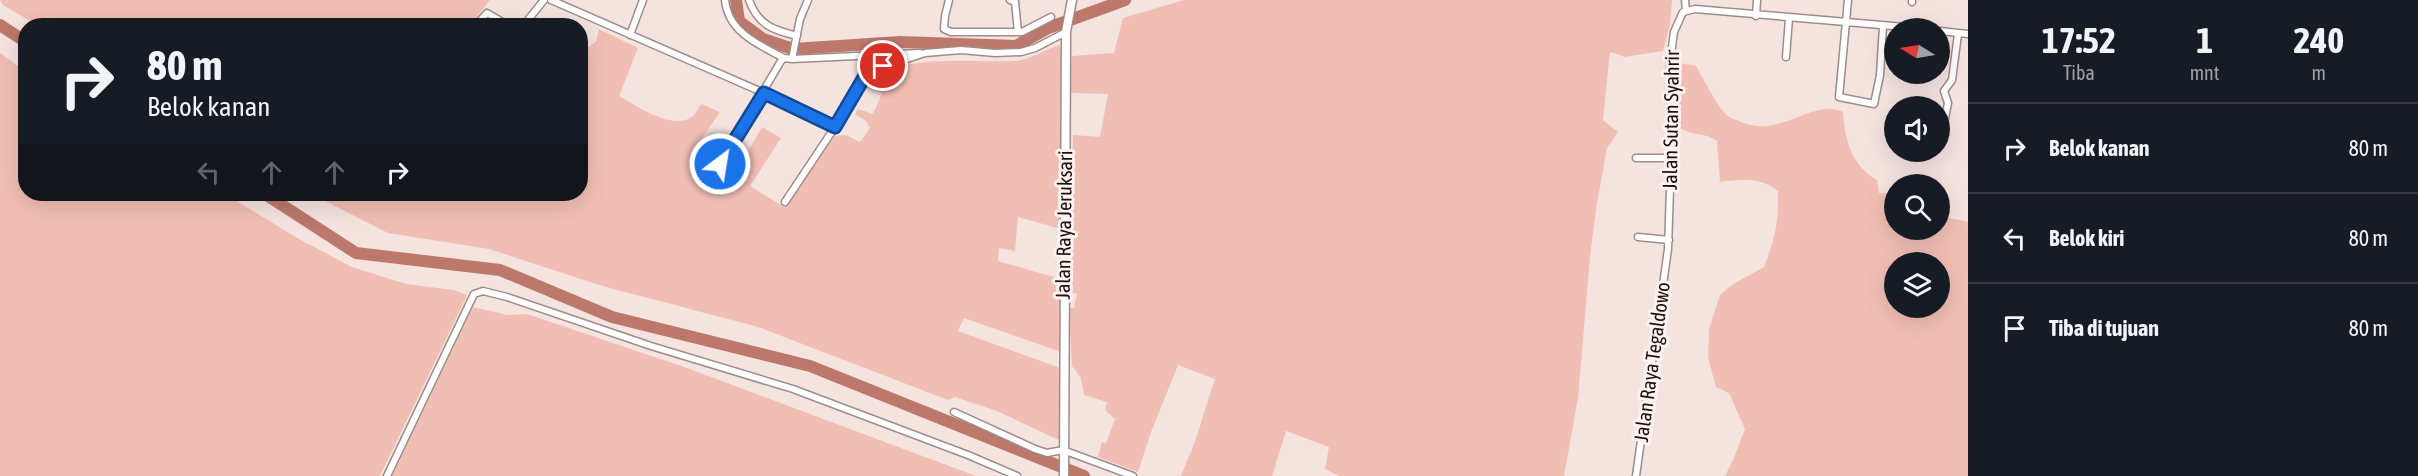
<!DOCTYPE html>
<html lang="id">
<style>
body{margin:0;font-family:"Asap Condensed",sans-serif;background:#242831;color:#f1f3f6;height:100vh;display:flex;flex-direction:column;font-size:22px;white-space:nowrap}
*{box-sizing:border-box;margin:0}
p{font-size:20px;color:#9ea1a6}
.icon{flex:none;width:33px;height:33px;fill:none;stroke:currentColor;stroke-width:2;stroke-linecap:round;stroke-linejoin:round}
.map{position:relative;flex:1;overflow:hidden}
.sheet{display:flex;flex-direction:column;background:#171b24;width:450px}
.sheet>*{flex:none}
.top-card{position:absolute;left:18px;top:18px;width:570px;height:183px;border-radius:24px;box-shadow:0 6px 24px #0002;background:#171b24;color:#f1f3f6;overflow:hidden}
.needle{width:39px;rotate:281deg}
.fabs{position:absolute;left:1884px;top:18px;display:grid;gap:12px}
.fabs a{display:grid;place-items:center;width:66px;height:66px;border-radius:50%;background:#171b24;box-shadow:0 6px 24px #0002;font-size:30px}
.pin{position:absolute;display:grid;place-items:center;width:51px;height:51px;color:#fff;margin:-26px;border:3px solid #fff;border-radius:50%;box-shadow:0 2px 6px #0007}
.me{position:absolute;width:66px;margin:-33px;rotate:31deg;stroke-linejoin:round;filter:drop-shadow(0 0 4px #0008)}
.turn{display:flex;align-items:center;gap:21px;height:126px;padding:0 30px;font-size:27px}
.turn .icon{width:78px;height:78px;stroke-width:2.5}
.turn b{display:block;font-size:42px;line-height:51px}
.lanes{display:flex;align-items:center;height:57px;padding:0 30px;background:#0003;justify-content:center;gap:30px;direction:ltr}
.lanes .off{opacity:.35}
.eta{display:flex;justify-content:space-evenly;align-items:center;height:102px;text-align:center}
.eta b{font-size:36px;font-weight:700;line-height:42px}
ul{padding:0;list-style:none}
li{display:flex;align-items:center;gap:18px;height:90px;padding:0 30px;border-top:2px solid #363941}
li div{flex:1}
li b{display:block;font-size:22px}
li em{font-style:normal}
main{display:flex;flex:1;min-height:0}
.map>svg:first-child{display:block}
</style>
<main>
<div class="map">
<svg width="1968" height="476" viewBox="0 0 1968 476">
<rect width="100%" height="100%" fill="#f5e3e0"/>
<path fill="#f1beb4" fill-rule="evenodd" d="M0,0H490L469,26L37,25L3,5Z
M1184,0H1672L1670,25L1663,51L1625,57L1610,52L1603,120L1618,132L1607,148L1596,209L1590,257L1578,398L1564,476H1339L1325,469L1329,447L1286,431L1272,476H1181L1194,444L1215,379L1178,365L1151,432L1138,472L1098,457L1102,442L1106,443L1115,419L1105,410L1107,402L1084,395L1081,378L1072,366L1069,308H1074L1077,294L1071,292L1073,135L1100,137L1108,94L1069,93L1072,56L1114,53L1123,18Z
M599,29L638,48L619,96C637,106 674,132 693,116C696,113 698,108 701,104L720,112L702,138L696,159L714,170L724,169L731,159L743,160L762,127L781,138L750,186L784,207L835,136L846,135L860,142L870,128L866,121L855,114L858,109L873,114L882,93L865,87C884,52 981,63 1015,61C1029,60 1045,50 1059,45L1063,53L1061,229L1018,217L1015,251L999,248L998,261L1061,279V352L964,318L958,331L1060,368L1061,441L997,411L955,397L948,400L758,327L599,285L489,249L388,233L311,194H580L581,51L596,42Z
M0,53L25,71L26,194H225L299,239L352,267L406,284L454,290L467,295L380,476H0Z
M1675,62L1696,66C1703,78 1719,110 1729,117C1732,119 1738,120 1741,122C1783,139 1810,98 1843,112C1845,140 1851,165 1877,180L1879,193L1894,194V230H1940V211L1945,217L1968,222V476H1725L1733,460L1745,429L1729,393L1716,387L1708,358L1709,329L1720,295L1733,284L1764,267C1775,239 1779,221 1778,191C1760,177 1741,179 1720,182L1717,141C1703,131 1690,137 1676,125ZM1940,262V308H1894V262Z
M473,307L507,315L527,314L690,369L976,476H392Z"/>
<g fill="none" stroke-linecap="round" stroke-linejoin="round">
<path stroke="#bc786a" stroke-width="12" d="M736,0L739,21L763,39L793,49L900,42L1016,46L1048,28L1125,0
M0,25L26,42
M265,194L356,253L500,270L612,317L810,366L1084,476"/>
<g stroke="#9d8d89" stroke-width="9">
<path id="street" d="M551,0L764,93L835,127
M725,0C728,32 759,45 784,58
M749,0C758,25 773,30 797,36
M949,0L945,16L944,29L951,32H1022L1051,17
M1010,0L1015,2L1018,32
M1685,0L1686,11
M1848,0L1839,97L1874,104L1880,75L1883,26
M1912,2V0
M1756,16L1757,0
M475,26L487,13L509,26
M523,26L544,0
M1940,31L1968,34
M630,35L643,0
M1786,57L1789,18
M792,59L920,53
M1945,118L1948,103L1944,91L1952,80L1958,34
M1636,158H1671
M720,164L781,61L784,58L792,59L800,19L808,0
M785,202L835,127L868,72L925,53L961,50L995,53L1021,52L1035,48L1066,32
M1638,237L1669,240
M954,412L1035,449L1047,453L1063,450L1133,476
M387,476L474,294L483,291L507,297L651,346L793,389L968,455L1017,476
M1636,476L1668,249L1671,158L1670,62L1674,32L1683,12L1695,9L1916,28"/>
</g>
<g stroke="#9d8d89" stroke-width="11">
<path id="secondary" d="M1064,476L1066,32L1072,0"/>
</g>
<use href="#street" stroke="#fff" stroke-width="6"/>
<use href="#secondary" stroke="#fff" stroke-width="8"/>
</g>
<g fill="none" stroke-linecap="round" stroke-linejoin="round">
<g stroke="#114b97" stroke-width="15">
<path id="route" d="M720,164L764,93L835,127L866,74L883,66"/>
</g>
<use href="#route" stroke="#1a73e8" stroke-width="10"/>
</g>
<g text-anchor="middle" stroke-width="6" stroke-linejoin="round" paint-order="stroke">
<g font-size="20" fill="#181211" stroke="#fdf2f0">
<text transform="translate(1671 120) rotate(-89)" y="7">Jalan Sutan Syahrir</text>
<text transform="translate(1064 225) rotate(-89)" y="7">Jalan Raya Jeruksari</text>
<text transform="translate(1652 362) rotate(-82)" y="7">Jalan Raya Tegaldowo</text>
</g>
</g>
</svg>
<div class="fabs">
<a><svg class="needle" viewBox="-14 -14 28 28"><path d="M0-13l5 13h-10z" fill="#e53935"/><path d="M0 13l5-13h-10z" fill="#9ea1a6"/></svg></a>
<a><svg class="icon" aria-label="sound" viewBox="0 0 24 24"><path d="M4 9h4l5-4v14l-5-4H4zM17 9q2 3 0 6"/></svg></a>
<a><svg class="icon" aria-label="search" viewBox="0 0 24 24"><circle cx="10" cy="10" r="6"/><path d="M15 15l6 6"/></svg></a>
<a><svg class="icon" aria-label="layers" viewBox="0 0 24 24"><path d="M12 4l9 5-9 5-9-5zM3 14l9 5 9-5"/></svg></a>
</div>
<div class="pin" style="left:883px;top:66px;background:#d93025"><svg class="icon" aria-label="arrive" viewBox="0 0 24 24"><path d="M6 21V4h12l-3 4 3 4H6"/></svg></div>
<svg class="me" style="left:720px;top:164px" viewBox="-20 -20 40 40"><circle r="17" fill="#1a73e8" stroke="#fff" stroke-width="3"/><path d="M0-11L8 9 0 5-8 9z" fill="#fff"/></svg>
<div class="top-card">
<div class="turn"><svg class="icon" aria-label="right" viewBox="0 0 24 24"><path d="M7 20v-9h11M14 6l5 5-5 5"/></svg><div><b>80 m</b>Belok kanan</div></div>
<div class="lanes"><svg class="icon off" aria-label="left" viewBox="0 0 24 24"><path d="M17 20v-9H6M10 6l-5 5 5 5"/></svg><svg class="icon off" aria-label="ahead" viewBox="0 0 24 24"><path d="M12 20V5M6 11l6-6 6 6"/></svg><svg class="icon off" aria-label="ahead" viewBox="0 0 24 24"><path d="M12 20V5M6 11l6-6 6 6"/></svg><svg class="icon" aria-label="right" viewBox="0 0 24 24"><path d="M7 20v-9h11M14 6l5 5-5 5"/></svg></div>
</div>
</div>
<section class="sheet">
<div class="eta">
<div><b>17:52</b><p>Tiba</p></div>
<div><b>1</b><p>mnt</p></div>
<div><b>240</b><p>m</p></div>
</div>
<ul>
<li><svg class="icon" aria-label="right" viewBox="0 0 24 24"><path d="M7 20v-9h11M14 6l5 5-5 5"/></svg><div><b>Belok kanan</b></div><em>80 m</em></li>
<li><svg class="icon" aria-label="left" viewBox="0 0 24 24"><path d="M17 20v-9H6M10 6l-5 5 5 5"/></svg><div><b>Belok kiri</b></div><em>80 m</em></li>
<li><svg class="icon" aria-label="arrive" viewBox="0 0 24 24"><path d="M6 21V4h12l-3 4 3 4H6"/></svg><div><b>Tiba di tujuan</b></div><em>80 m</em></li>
</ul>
</section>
</main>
